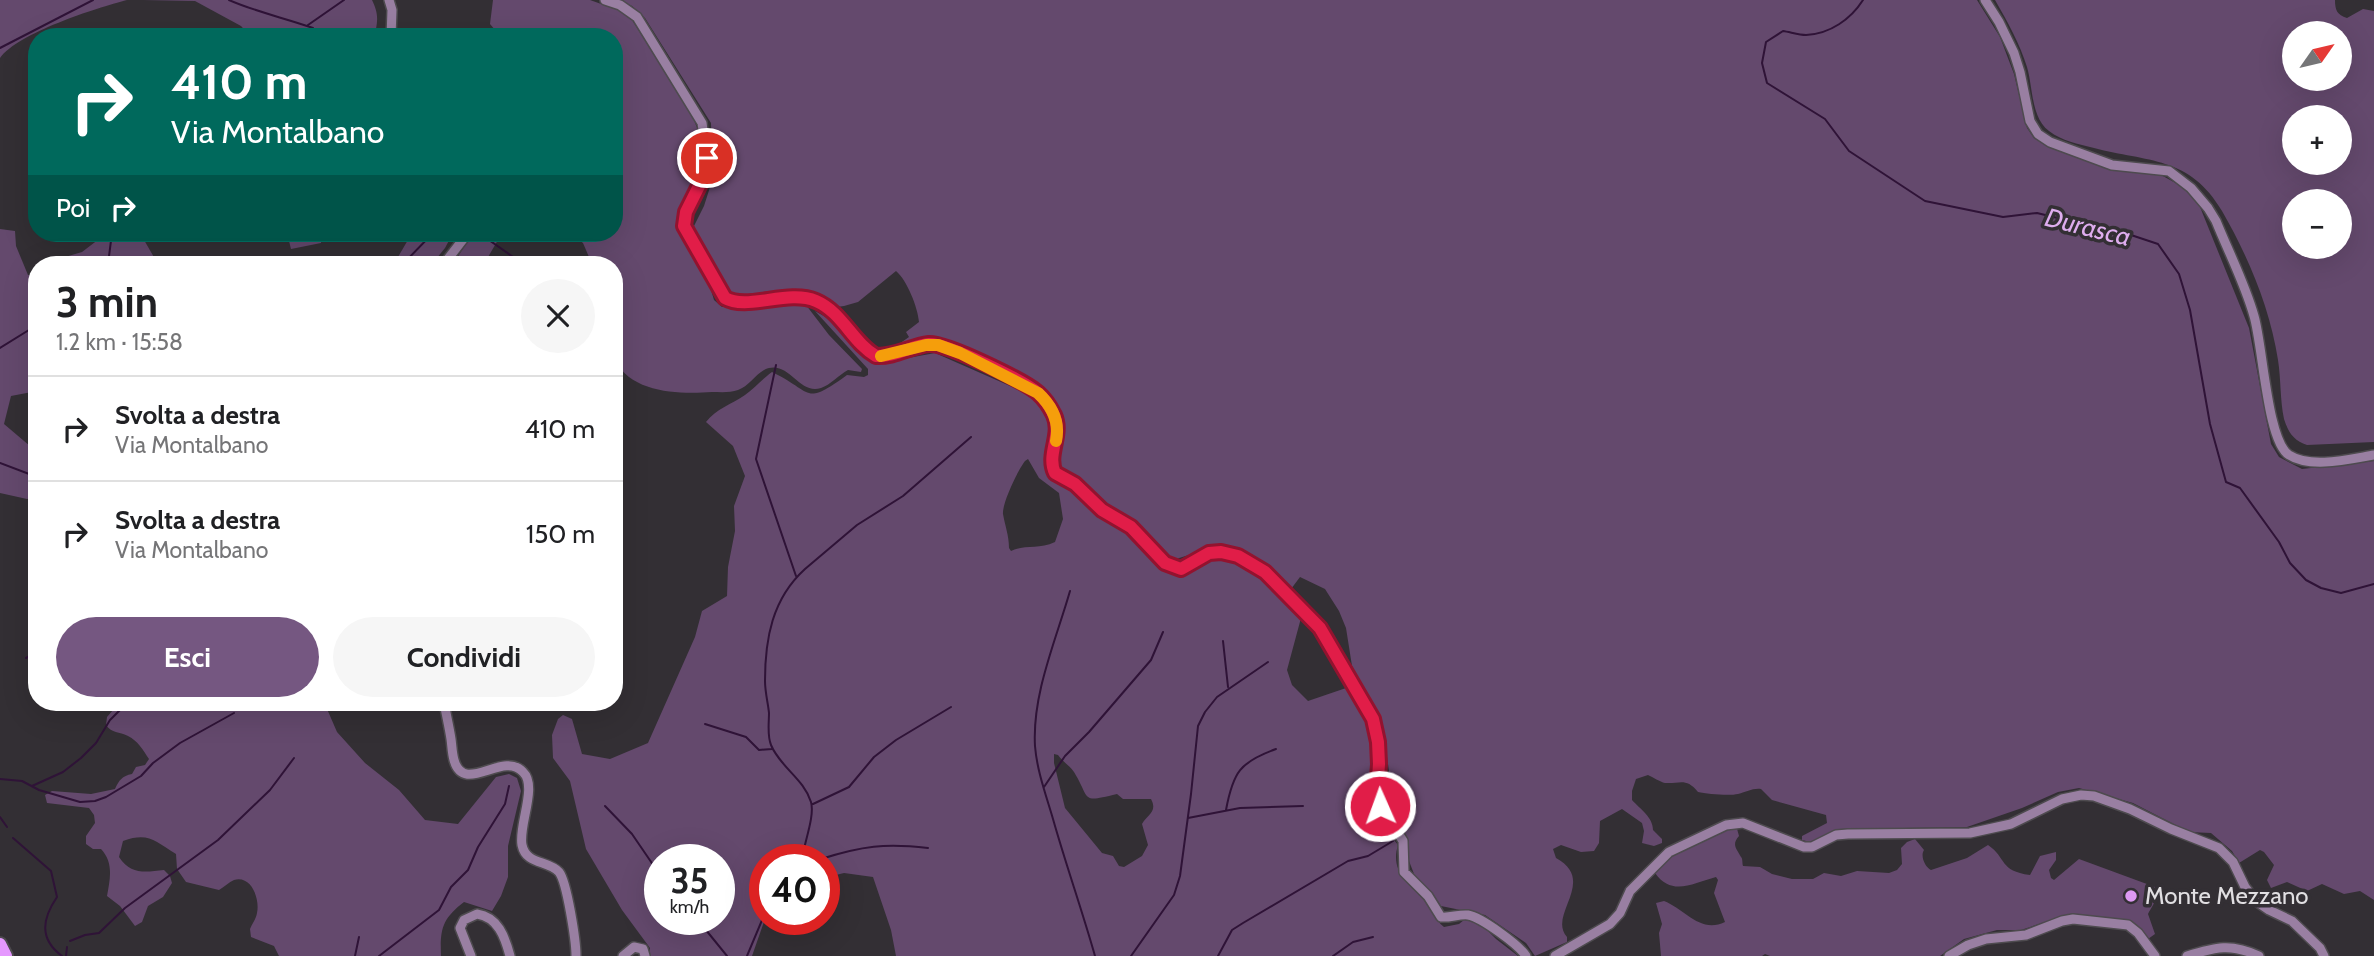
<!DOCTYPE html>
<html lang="it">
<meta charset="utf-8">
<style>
body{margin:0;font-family:Cabin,sans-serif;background:#f6f6f6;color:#202124;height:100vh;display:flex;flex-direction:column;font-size:26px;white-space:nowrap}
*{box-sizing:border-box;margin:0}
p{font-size:23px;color:#757577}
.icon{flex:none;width:38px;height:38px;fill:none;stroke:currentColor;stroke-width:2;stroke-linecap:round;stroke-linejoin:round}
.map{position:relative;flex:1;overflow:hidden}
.drawer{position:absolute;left:28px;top:256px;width:595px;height:455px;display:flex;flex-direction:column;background:#fff;border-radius:28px;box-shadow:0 7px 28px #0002}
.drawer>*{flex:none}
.banner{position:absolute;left:28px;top:28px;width:595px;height:214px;border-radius:28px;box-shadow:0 7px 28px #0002;background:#00695c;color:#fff;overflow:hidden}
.needle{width:46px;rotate:56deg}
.buttons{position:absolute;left:2282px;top:21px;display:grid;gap:14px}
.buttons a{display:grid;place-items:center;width:70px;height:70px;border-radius:50%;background:#fff;box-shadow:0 7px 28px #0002;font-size:35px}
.speed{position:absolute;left:644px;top:844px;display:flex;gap:14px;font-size:35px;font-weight:700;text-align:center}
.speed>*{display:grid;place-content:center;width:91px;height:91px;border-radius:50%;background:#fff;box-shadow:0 7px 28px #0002;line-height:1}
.speed small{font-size:18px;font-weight:400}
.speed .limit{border:10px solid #d22;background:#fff;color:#111}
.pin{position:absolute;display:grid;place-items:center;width:60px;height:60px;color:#fff;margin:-30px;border:4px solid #fff;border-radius:50%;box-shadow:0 2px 7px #0007}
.me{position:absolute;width:77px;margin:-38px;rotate:358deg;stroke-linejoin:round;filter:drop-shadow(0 0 5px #0008)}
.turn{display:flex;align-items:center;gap:24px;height:147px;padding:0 28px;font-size:32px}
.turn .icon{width:91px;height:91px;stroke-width:2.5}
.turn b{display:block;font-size:49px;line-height:60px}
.then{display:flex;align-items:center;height:66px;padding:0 28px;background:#0003;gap:14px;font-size:26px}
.round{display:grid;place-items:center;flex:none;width:74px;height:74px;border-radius:37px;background:#f6f6f6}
.headline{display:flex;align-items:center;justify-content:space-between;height:119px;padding:0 28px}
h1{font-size:42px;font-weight:800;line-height:52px}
.cta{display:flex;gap:14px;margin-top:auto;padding:14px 28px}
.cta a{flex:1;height:80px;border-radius:42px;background:#755781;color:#fff;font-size:28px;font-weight:800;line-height:80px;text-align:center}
.cta a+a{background:#f6f6f6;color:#202124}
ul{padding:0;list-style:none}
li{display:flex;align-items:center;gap:21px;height:105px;padding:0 28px;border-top:2px solid #e0e0e0}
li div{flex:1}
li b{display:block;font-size:26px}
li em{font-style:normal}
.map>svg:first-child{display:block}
</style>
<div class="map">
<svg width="2374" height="956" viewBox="0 0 2374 956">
<rect width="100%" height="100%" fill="#332f34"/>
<path fill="#64496d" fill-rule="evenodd" d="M0,0H127C96,8 18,33 0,58Z
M143,0H372C379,14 378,22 374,37H251L241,26L195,1Z
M493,0H590L618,10L632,20L691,113L698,130L702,150L700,181L686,201L679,220V230L706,273L714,300L722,307L794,302L806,305L829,335L862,369L861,372L848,370C839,375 830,385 821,388C800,395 790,363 769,368C757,371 750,386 738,390C730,393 720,392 712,392C680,394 632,394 615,360C611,352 614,279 614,264H592L583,243L571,233H614V37H501L490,24Z
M619,0H1977L2000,37L2014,74L2027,128L2034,138L2048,147L2095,163L2161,175L2181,186L2198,202L2249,328L2271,444L2279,457L2302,469L2374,461V900L2360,891L2344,894L2322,884L2307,891L2287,882L2271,888L2267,880L2274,865L2264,852L2260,850L2239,863L2232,851L2211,833L2189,832L2133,803L2079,788L2058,792L2022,808L1967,827L1839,829L1810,842L1802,840V836L1827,823L1826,815L1772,800L1761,789C1752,788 1747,792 1738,794C1729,796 1707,794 1698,792C1686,777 1680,784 1665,783C1660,782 1653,777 1648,775L1636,779L1632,791V800C1640,809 1653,817 1653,830L1662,839V843L1654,846L1642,843L1644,831L1642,823L1622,809L1600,821L1599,843L1594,851L1581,852L1561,845L1553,849L1556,858C1598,881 1547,915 1567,937V942L1535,956L1526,943L1485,915L1441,906L1431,891L1416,879L1409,861V841L1389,806L1387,797L1389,771L1383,729L1352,666L1346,628L1339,611L1325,589L1300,577L1291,589L1274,572L1246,554L1238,556L1221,548H1211L1176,559L1166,556L1137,525L1105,507L1077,479L1059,470L1057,462L1063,424L1060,413L1043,390L942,341C923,338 908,349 889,351L909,337L906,332L919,322C918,308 907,280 896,271L858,302L844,306L829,308L809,296L789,293L742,297L727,290L714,264L698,241L694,226L704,206L712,181L711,123L645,18L632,6Z
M1995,0H2335C2335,10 2337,15 2347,18L2363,9L2374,11V442L2307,445C2294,441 2288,432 2284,419C2280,400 2281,379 2278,360C2270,308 2248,256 2222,211C2190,156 2147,162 2094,148C2078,144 2062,141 2049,131C2031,118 2033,87 2027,67C2020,44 2007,21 1995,0ZM2294,33H2340V79H2294ZM2294,117H2340V163H2294ZM2294,201H2340V247H2294Z
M0,229L15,231L16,246L28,275L37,276V391L11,396L4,424L37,452V497L27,499L0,493Z
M107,233H140L155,259L164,264H54L65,257L82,252Z
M287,233H322L321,243L291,249Z
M412,233H453L445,248L432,264H359L398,257Z
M473,233H502L484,264H463L457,258Z
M815,311L829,319L874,361L881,363L935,353L1028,394C1067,423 1042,434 1048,469L1099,516L1132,536L1169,573L1180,576L1186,575L1210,558L1239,564L1268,585L1301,618L1287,670L1292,685L1308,701L1349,687L1366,719L1371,733L1374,763L1372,791L1373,806L1378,819L1398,845C1390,871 1408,883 1423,899C1431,908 1435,920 1444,927L1459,924L1464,920L1480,923L1496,939L1518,956H896L891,930L873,877L844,873L824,878V859H765V919L752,956H649L650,948L622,910L586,849L570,781L553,758L552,735L558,719L563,715L572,719L582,754L610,759L648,743L695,637L702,611L727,596L728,567L735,531L734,506L745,476L733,446L706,422C716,409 732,404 745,395C755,388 761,380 772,372C814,392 803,407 847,375L864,377L868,375V369ZM1028,459L1039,478L1059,493L1063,519L1055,542C1038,550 1025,544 1011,551L1009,548C1009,535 1005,526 1003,514C1002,503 1018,470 1025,461ZM1054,754L1058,755C1064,763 1070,766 1074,772C1091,800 1080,803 1117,794L1123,799H1151C1158,812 1147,815 1142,824L1148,845L1142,856L1124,867L1119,866L1113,856L1102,853L1065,808L1054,763ZM660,859H719V919H660Z
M120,702H324L337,732L365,763L399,790L425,820L458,824L496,777L509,774L517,778L521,791L508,846V877L501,896L492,911L464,902C442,919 440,929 441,956H279L274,946L251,937L250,929C252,924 256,919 257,913C260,900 252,875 234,880C229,882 224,887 219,890L186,882L177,869L176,854C154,841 149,832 123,841L119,857C131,875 145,872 164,870L170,876L172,883L163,897L148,906L142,922L135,926L120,906L107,896C110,879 114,863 101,849H93L86,844V836L95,823L94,815L89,808L47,803L45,795L52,791L91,794L115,789C119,780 122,776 132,774L136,767L145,765L149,759C143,750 138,741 128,736C119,731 112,734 106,725L107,717Z
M1736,825L1739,836C1731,845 1737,849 1741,857C1743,859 1742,863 1743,866L1760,867L1772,874L1792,879H1813L1824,873L1841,876L1857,871L1889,873L1897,870L1902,864L1901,848L1907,842L1915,839L1924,850C1920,856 1925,867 1931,870L1967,858L1988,845C2007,858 1999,871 2030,875L2040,856L2056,852V860L2049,870L2051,878L2054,880L2079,859L2155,887C2160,897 2152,906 2148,914L2155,934L2148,939L2137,926L2127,920L2069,914L2021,930H1997L1964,939L1940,956H1770L1765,954L1762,956H1661L1659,933L1662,924L1656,903L1664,901C1685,909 1700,934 1725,922L1714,893L1718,880L1716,877C1693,883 1672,897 1655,873C1668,850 1712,835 1736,825Z"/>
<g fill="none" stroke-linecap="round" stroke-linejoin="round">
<path stroke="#2f1337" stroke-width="2" d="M229,0C256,12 285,18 313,28L317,34L330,37
M1863,0C1851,19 1830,34 1806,35C1799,35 1790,32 1783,31L1766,42L1762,63L1767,83L1825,119L1849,151L1925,201L2003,217L2037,213L2070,221L2081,219L2105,231L2131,235L2158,244L2179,274L2190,310L2210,424L2226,482L2240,488L2279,542L2290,563L2306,580L2321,588L2341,593L2374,584
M308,25L344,0
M0,48L93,0
M479,233L523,264
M108,264L112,233
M403,264L433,233
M0,348L37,325
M776,365L756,459L796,576
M0,463L37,477
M1070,591C1056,640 1032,694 1035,746C1037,771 1046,795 1053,819C1066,865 1082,910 1095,956
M1223,641L1228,687
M26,658L37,652
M705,724L746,737L759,750L772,749
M0,779L22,781L39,790L80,802L95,801L106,797L141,776L153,763L180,743L234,713
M32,786L63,772L81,758L96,743L110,720L128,702
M1044,787L1065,756L1089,732L1151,660L1163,632
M813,804L849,787L874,757L896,740L951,707
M605,806L632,834L660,875
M1226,810C1233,772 1240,762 1276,749
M0,817L7,827
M1188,818L1240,808L1303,806
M13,838L51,871L57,897C42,919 39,939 62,956
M802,859C804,843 815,816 811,802C804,779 780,767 771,745C767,735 769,724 769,713C768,703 765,692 765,681C765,639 772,599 805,569L857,525L903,496L971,437
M821,859C862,846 885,843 928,848
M697,919L727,956
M70,941L85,935L99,933L125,908L218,840L270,790L294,758
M66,956L67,947
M355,956L359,937
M379,956L439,910L451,887L468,870L478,847L505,804L509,786
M747,956L765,913
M1131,956L1174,895L1180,876L1191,794L1198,726L1205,712L1217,697L1268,662
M1218,956L1232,930L1243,923L1348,861L1368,856L1393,841
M1333,956L1353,942L1373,937"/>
<g stroke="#4e4b4f" stroke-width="12">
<path id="secondary" d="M389,0L392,10L391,37
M605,0L620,5L637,17L702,123L707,158L705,174L686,212L684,226L723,296L736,302L790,297L816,301L829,309L876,356C895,357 911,346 929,344C947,343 1024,381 1038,393C1046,399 1050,406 1054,415C1063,435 1046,454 1055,473L1075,484L1102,510L1131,527L1165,563L1181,569L1209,553L1221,552L1238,556L1264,572L1320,628L1373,719L1378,742V801L1403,841L1404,872L1428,896L1441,917C1450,918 1459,914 1468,915C1481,917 1519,945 1526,956
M1985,0L1999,22L2014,53L2020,72L2030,121L2038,134L2050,142L2112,165L2169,171L2191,188L2208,208L2216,221C2229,253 2245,284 2254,316C2263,346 2267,441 2289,455C2311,469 2350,459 2374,455
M444,264L468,233
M444,702C446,714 449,726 451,739C452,746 452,753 454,760C464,796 503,750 523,772C538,786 518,826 522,845C526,865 548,860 559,872C567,882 576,941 576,956
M471,956L460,928L464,920L477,914C498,917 505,937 510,956
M623,956L634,947L643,949L645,956
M1555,956L1610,924L1620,913L1630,891L1669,852L1726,825L1743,823L1804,847H1812L1836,835L1848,834L1970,833L2011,824L2062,799L2081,795L2094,796L2130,809L2171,829L2219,848L2233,862L2245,887L2256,901L2269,910L2292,921L2320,948L2324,956
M1949,956L1968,945L1986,939L2026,935L2062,921L2073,919L2128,925L2138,933L2155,956
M2187,956C2216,947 2231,943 2259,956"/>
</g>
<g stroke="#4e4b4f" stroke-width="16">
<path id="highway" d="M0,944L6,956"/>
</g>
<use href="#secondary" stroke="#997fa2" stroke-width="9"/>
<use href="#highway" stroke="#e598fe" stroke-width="12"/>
</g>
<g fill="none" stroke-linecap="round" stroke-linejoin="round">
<g stroke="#92132f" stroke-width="18">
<path id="route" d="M707,158L705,174L686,212L684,226L725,298C747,311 788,289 816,301C842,312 853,343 876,356C895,357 911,346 929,344C947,343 1024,381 1038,393C1045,399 1050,407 1054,415C1063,435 1046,454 1055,473L1075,484L1102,510L1131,527L1165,563L1181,569L1209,553L1221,552L1238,556L1265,572L1320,628L1373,719L1378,742L1379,764L1377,794L1380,806"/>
</g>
<use href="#route" stroke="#e11d48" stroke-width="12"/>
<path stroke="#f59e0b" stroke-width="12" d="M881,356L926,345H938L960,353L1038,393C1052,406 1060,422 1056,441"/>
</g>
<circle fill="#dd99f3" stroke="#332f34" stroke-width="2.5" cx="2131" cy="896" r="7"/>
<g text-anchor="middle" stroke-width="7" stroke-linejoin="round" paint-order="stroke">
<g font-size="24" fill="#e1dfe2" stroke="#332f34" text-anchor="start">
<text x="2145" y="904">Monte Mezzano</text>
</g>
<g font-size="26" font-style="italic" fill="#deadee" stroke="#332f34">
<text transform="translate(2088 227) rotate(14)" y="9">Durasca</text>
</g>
</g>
</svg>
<div class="buttons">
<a><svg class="needle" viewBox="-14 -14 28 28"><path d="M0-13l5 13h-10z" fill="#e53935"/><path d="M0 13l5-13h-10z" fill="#757577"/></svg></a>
<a>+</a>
<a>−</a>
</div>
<div class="speed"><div>35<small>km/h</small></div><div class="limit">40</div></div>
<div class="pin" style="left:707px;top:158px;background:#d93025"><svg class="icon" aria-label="arrive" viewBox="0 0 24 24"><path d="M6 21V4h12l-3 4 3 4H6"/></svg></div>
<svg class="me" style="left:1380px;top:806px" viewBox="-20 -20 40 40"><circle r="17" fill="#e11d48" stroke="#fff" stroke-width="3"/><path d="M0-11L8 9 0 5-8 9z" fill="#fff"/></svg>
<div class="banner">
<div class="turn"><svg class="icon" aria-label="right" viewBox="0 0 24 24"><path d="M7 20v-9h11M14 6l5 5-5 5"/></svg><div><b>410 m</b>Via Montalbano</div></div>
<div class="then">Poi<svg class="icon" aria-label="right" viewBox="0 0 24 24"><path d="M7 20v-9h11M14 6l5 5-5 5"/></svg></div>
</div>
<section class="drawer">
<div class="headline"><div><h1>3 min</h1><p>1.2 km · 15:58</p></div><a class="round"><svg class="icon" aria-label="close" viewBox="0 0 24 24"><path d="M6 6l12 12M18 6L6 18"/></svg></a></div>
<ul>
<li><svg class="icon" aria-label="right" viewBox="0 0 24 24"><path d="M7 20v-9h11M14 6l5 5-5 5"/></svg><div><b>Svolta a destra</b><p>Via Montalbano</p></div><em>410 m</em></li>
<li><svg class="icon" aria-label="right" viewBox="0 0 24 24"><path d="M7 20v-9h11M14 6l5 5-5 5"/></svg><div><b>Svolta a destra</b><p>Via Montalbano</p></div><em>150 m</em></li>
</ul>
<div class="cta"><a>Esci</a><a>Condividi</a></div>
</section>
</div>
